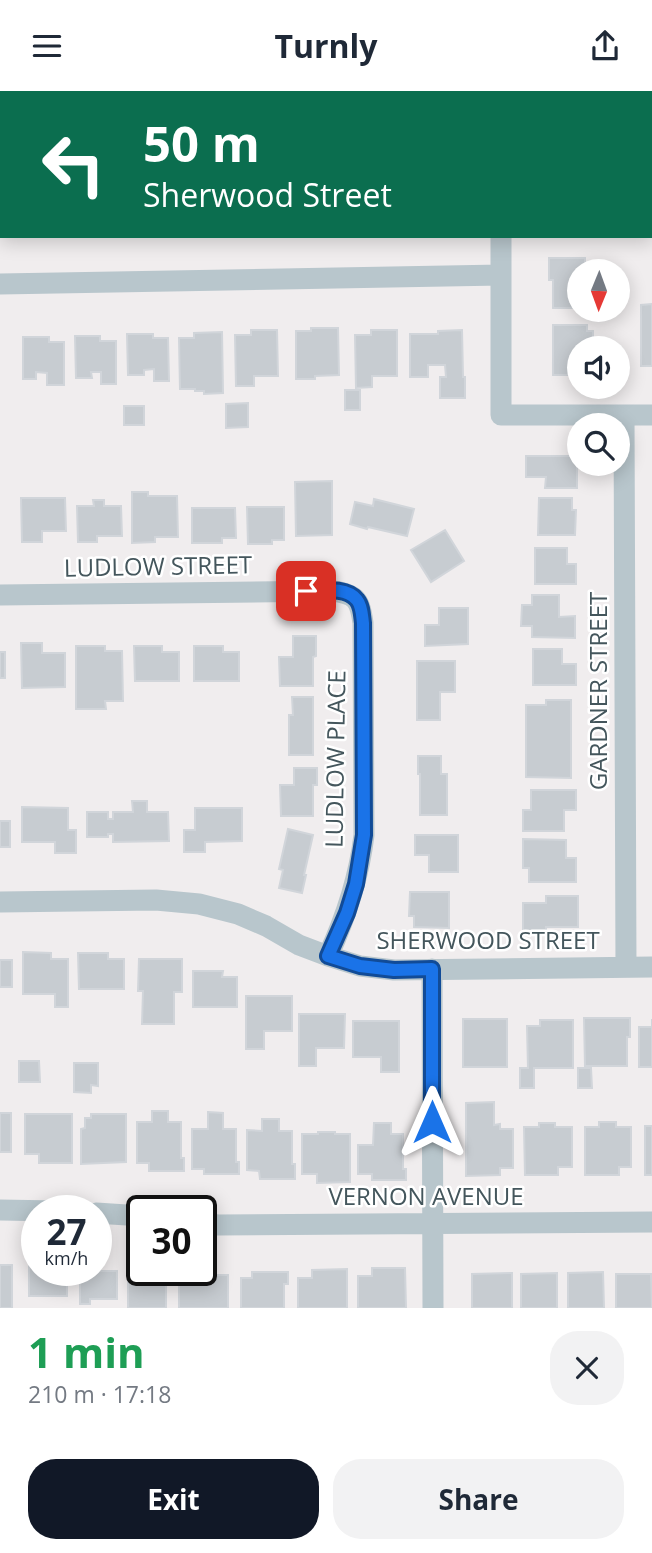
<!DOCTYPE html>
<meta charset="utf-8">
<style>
body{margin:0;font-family:"Open Sans",sans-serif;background:#f2f2f3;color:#1f2937;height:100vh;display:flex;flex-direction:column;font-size:26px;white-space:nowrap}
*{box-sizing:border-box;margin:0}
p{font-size:23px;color:#747a83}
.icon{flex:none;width:38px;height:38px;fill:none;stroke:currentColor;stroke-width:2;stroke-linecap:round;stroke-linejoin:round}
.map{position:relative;height:1217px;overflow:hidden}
.drawer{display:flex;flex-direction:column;background:#fff;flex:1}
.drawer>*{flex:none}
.guide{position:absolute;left:0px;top:0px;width:653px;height:147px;box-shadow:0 4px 18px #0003;background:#0b6e4f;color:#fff;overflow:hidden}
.needle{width:46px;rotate:181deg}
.tools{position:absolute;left:567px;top:168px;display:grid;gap:14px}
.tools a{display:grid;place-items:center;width:63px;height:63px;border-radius:50%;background:#fff;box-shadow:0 4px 18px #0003;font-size:35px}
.speed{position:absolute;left:21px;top:1104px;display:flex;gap:14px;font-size:35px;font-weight:700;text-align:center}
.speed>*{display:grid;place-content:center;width:91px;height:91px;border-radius:50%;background:#fff;box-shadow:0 4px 18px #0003;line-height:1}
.speed small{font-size:18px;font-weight:400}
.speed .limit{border:4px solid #111;border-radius:10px;background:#fff;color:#111}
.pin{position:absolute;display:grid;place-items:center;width:60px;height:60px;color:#fff;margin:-30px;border-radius:14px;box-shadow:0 4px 10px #0006}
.me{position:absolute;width:77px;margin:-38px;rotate:0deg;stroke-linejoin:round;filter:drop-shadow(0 0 5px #0008)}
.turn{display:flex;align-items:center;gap:24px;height:147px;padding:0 28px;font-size:32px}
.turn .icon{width:91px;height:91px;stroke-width:2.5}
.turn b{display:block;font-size:49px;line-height:60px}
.round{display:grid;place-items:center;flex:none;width:74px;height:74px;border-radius:28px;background:#f2f2f3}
.summary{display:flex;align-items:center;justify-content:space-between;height:119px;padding:0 28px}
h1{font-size:42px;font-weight:700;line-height:52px;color:#1e9e55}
.action{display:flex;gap:14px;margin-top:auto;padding:14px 28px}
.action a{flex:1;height:80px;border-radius:28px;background:#111827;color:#fff;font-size:28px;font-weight:700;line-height:80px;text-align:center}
.action a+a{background:#f2f2f3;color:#1f2937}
header{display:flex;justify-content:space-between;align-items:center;height:91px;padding:0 28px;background:#fff;font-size:32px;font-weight:700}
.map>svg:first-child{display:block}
</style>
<header><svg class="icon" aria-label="menu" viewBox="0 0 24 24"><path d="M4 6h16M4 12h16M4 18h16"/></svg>Turnly<svg class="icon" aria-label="share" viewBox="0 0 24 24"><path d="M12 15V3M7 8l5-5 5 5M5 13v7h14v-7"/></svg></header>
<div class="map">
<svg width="652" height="1217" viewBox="0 0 652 1217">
<rect width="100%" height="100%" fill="#f0edee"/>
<path fill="#c7ccd1" stroke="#d1d5da" stroke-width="2" d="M549,167H585V180H579V217H553V189H549Z
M652,213V275H641V214Z
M553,234H587V240H593V251H597L598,257H616H579V284H553Z
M311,237H338L339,284L315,285V288H296V240H311Z
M251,239H277L278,285H254V295H236L235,244H251Z
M371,239H397V285H372V296L356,297L355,244H371Z
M462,239L463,286H465V307H440V286H446L445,274H428V286H410V243H438V240Z
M222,241L223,302L204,303V300H195V298H180L179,247H194V242Z
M127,243H153V247H168L169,290H154V278L144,279V284H128Z
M75,245H100V250H116V293H101V281H91L92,287H76Z
M23,246H49V251H64V294H47V282L36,281V288H23Z
M345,299H360V319H345Z
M248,312V336L226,337V313Z
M124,315H144V334H124Z
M526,365H577V397H545L546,386H526Z
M332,390V444L296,445L295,391Z
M132,401H148V405H177L178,446H155V451L132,452Z
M21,407H65L66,440H42V451H22Z
M539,407H572V419H576L575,444H538Z
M374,408L414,418L407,445L368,436L367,438L350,433L355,411L373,415Z
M93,409H104V415H121L122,445H97V451H78L77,415H94Z
M247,416H284V449H272V453H248Z
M192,417H235L236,447H222V452H192Z
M445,439L464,470L431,491L411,459Z
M535,457H567V473H576V493H535Z
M532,504H559V526L575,525V547L532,546V535H521L522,514H532Z
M439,517H468V553L425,555V534H439Z
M293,545H316V565L313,566V595H280L279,566H293Z
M21,552H42V562H65V596L22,597Z
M76,555H105V560H122L123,610H105L106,618H76Z
M134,555H162V561H179V590H135Z
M194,555H223V561H239V590H194Z
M533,558H562V573H576V594H533Z
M0,561H5V587H0Z
M417,570H455V601H440V629H417Z
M292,606H313V664H289V624H293Z
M546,609H571V687L526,686V614H546Z
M418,665H441V683H447V724H420V683H418Z
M294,677H317V694H313V725H281L280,694H294Z
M531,699H576V719H564V740H523V719H531Z
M132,710H147V721H168L169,750L113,751V743H108V746H87V721H108V728H113V721H133Z
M22,716L68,717V739H76V762H55V751H22Z
M195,717H242V750L205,751V761H184V739H195Z
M0,730H10V756H0Z
M288,738L313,744L304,784H306L302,802L279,797L283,779L279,778Z
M415,744H458V781H429V764H415Z
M523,748L566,749V767H576V791H529V777H523Z
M410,801H449V837L414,836V825H409Z
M546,805H578V836H546V840H523V812H546Z
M23,861L51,862V868H68V916H55V903H23Z
M78,862H108V868H124V898H79Z
M139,868H182V901H174V933H142L143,900H138Z
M0,869H12V896H0Z
M193,880H223L222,886H237V916H193Z
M246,905H292V940H264V958H246Z
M299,923H345L344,957H316V975H299Z
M584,927H630V946H627V975H585Z
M463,928H507V976H463Z
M652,928V976H639V936H652Z
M540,929H573V977H534V997H520V977H528L527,935H540Z
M353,930H399V981H381V966H353Z
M19,970H39L40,991H19Z
M74,972H98V995L91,994V1002L74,1001Z
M578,977H591L592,997H578Z
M494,1011V1034L500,1033V1038H513V1077H500V1084L466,1085V1012Z
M152,1020H168V1031H181V1067H184V1080H149V1072H137V1031H152Z
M208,1021L223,1022V1038H236V1071H239V1083H204V1078H192V1038H208Z
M0,1022H11V1061H0Z
M25,1023H72V1072H39V1063H25Z
M91,1023H126V1071L81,1073V1038L85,1037V1027H91Z
M262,1028H279V1040H292V1073H295V1088H260L259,1080L247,1079V1039L262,1040Z
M599,1031H616V1036H631V1076H619V1084H585V1036H599Z
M374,1032H391V1043H403V1078H406V1089H372V1083H358V1054H373Z
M539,1032H555V1036H572V1076H558V1084H525L524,1036H539Z
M645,1035H652V1084H645Z
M318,1041H335V1043H350V1091L317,1092V1083H302V1043H318Z
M0,1174H12V1217H0Z
M29,1175H37V1180H67V1205H29Z
M372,1177H405L406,1217H358V1185H372Z
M347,1178V1217H298V1187H312V1179Z
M80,1180H117V1208H90V1213H80Z
M252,1181H288V1193H284V1217H241V1187H252Z
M603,1181L604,1217H568V1182Z
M512,1182V1217H472V1183Z
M557,1182V1217H521V1183Z
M616,1183H651L652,1217H616Z
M193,1184H228V1217H179V1192H193Z
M128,1187L166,1188V1217H128Z"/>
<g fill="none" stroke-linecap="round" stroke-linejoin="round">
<path stroke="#b8c6cc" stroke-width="21" d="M501,0V2
M501,145V324H652
M0,193L501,184
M624,324L626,876
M0,504L333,500C357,503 360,510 363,532L364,744C359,787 346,826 328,865
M0,811L156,809L199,813L238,823L266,835L299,854L328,865L360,875L394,879L652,876
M432,878L433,1217
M0,1119L57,1120
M96,1122L142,1125
M201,1132L218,1134L652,1131"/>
</g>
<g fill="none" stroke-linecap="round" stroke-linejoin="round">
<g stroke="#114b97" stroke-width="18">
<path id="route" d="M306,500C321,500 346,495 357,509C362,515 362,525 363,532L364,744L356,793L347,822L328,865L360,875L394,879L432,878V1031"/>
</g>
<use href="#route" stroke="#1a73e8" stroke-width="12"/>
</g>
<g text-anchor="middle" stroke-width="5" stroke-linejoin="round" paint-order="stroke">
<g font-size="24" fill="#44565c" stroke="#fff">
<text transform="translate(158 476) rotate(-1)" y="8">LUDLOW STREET</text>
<text transform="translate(599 600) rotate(-90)" y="8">GARDNER STREET</text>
<text transform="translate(336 668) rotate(-89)" y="8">LUDLOW PLACE</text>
<text x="488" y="858">SHERWOOD STREET</text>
<text x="426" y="1114">VERNON AVENUE</text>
</g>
</g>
</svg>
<div class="tools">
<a><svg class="needle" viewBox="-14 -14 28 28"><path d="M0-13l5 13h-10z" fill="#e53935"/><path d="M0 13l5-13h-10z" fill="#747a83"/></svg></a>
<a><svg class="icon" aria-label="sound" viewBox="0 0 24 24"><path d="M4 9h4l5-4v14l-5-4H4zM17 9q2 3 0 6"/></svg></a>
<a><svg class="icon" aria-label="search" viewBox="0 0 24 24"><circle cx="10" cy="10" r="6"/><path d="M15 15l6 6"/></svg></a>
</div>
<div class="speed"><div>27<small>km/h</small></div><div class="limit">30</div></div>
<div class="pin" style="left:306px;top:500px;background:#d93025"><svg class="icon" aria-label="arrive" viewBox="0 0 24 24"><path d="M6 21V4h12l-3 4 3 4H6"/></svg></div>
<svg class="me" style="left:432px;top:1031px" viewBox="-20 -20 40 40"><path d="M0-17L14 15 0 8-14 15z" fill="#1a73e8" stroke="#fff" stroke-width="4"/></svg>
<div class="guide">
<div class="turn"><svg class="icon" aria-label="left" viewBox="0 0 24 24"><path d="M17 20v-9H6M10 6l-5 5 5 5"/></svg><div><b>50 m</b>Sherwood Street</div></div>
</div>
</div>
<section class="drawer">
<div class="summary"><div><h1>1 min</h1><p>210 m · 17:18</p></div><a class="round"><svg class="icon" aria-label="close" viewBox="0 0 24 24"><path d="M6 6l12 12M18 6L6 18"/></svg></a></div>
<div class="action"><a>Exit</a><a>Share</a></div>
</section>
